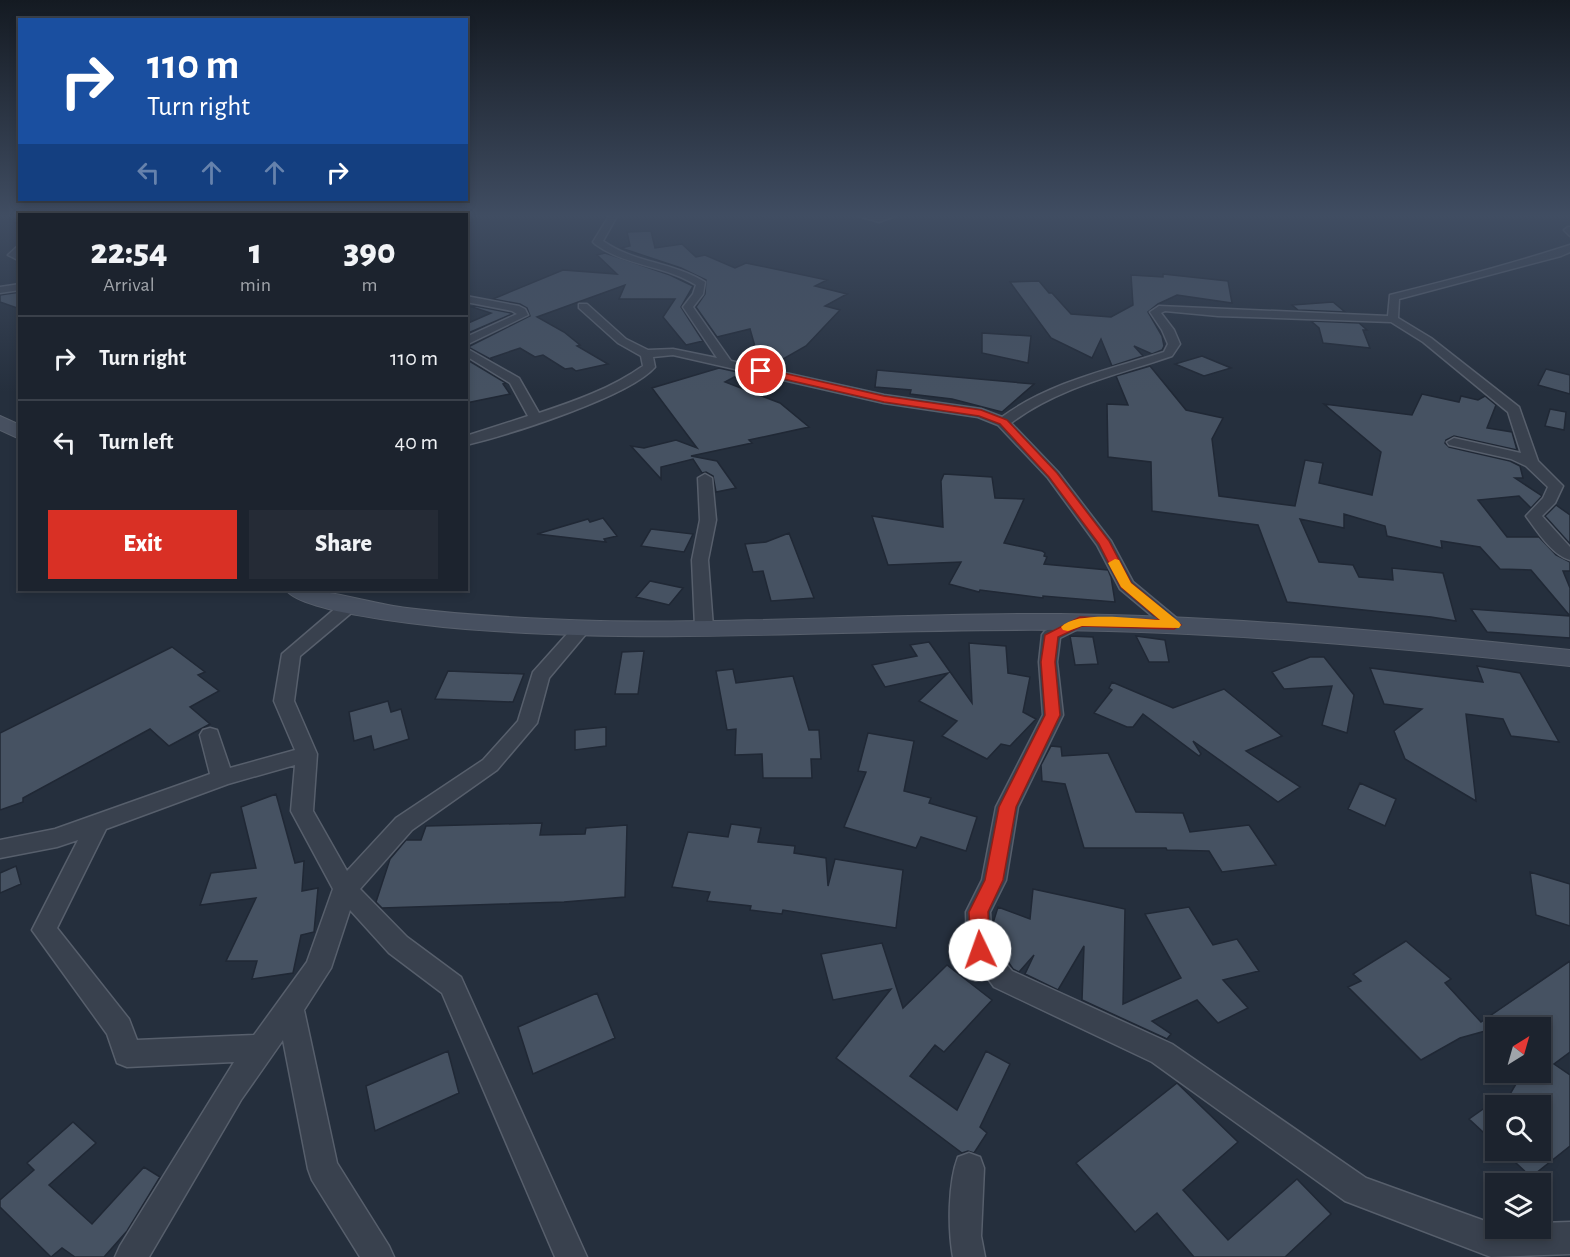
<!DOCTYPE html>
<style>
body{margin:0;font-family:"Alegreya Sans",sans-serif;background:#252b36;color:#f1f3f6;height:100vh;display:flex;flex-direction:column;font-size:22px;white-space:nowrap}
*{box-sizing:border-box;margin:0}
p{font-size:20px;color:#a0a4aa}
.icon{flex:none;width:33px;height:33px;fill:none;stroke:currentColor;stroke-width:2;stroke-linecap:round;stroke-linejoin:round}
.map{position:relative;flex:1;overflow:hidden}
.sheet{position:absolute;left:18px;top:213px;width:450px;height:378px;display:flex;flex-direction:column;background:#1c232e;border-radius:0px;box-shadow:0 3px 9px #0003,0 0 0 2px #3a404a}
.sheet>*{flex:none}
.guide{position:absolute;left:18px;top:18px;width:450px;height:183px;border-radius:0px;box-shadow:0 3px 9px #0003,0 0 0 2px #3a404a;background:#1a4fa0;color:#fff;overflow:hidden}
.needle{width:39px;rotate:37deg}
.controls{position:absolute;left:1485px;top:1017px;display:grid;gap:12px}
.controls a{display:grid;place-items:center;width:66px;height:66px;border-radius:0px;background:#1c232e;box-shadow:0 3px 9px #0003,0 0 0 2px #3a404a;font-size:30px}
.pin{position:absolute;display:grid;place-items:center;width:51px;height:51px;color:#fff;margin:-26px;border:3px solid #fff;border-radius:50%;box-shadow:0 2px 6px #0007}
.me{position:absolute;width:66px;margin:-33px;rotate:357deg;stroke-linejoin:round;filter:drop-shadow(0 0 4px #0008)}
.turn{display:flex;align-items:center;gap:21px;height:126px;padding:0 30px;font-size:27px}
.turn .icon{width:78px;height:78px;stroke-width:2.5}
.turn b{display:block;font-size:42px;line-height:51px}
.lanes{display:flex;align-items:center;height:57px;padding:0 30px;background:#0003;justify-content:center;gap:30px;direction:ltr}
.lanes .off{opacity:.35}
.eta{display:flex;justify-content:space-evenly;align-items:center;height:102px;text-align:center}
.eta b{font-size:36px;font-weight:800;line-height:42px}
.cta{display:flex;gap:12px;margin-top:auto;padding:12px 30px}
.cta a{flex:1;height:69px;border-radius:0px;background:#d93025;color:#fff;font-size:24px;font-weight:800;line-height:69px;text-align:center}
.cta a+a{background:#252b36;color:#f1f3f6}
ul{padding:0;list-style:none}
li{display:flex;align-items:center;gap:18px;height:84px;padding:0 30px;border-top:2px solid #3a404a}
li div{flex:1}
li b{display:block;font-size:22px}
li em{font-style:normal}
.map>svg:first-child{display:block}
</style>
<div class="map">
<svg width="1570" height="1257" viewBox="0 0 1570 1257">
<rect width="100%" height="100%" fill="#252f3d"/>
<path fill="#465262" stroke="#202835" stroke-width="1.5" d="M651,231L655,248L682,244L696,257L705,255L735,268L746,263L827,280L815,286L847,294L825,306L840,310L806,346L778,362L769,359L760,364L750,329L717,337L696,307L705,294L706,280L681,268L621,248L630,246L627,232Z
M605,253L670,275L693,286L681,307L703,341L686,345L663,317L675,299H619L625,285L537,317L564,332L580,345L577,346L608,364L576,371L572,368L565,369L543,355L535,357L520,348L491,358L492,360L468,347L530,316L527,308L520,304L493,299L563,270L617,274L597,255Z
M1163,274L1228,281L1232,303L1177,295L1158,304L1148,312L1162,336L1164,346L1162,350L1152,354L1134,346L1143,356L1112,366L1101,339L1092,358L1051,338L1010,282L1039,281L1049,293H1052L1071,314L1111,317L1133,305L1131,275L1163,277Z
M20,292V309L0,302V295Z
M1333,302L1345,312L1298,310L1292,305Z
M475,306L511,313L512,314L466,334V324L491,313L472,307Z
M1311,321L1359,323L1367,330H1363L1370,348L1323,343L1319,328Z
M982,333L1031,336L1028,363L982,353Z
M1202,356L1231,368L1204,376L1175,364Z
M466,359L506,383L503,384L510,394L466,403Z
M1150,366L1186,410L1223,418L1212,439L1219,496L1295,506L1305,460L1323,463L1319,483L1372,495L1381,452L1324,404L1412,415L1422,394L1459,402L1461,396L1478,400L1485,396L1496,405L1487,428L1512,432L1517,450L1454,436L1446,440L1445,443L1449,447L1510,461L1520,466L1523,478H1515L1542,496L1531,508L1519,496L1478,500L1507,537H1539L1556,555L1570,562V571H1563L1570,588V638L1487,632L1471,609L1570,616L1531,570L1500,569L1480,547L1441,541L1442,548L1387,536L1385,526L1344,514V528L1300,519L1319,562L1353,565L1359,577L1393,580L1392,568L1443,573L1456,621L1431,617L1287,602L1258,525L1152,511L1151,462L1108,457L1107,404L1128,405L1116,376Z
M719,368L742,373L725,382L780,403L809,427L749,440L752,443L691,456L717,461L736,488L716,492L713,476L706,472L702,473L693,459L661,467V479L631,446L644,448L676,440L697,448L652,388Z
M1546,369L1570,375V394L1538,385Z
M877,370L1034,384L1002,412L952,399L910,394L911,390L875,387Z
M1550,409L1566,412L1564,430L1545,426Z
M944,474L992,477L995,498L1024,499L1004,543L1042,551L1045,553L1044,556L1047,557L1044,564L1108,570L1111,577L1115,602L1043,596V598L980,590L979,592L949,584L961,562L888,565L872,516L943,527L941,481Z
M1556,505L1570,515V544L1545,516Z
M603,518L617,536L604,539L606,542L537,534L588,519L590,522Z
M651,529L693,534L684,552L641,546Z
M789,533L814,598L771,601L763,571L753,572L745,544L766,542Z
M650,581L683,588L669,605L636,597Z
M1070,636L1093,637L1098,664L1075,665Z
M1136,636L1165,640L1169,662H1149Z
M929,642L972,703L969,643L1006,646L1008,673L1030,677L1023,712L1036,719L1010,746L1001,744L987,759L942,736L957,721L919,701L948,673L885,687L872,665L917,656L910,645Z
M172,647L205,672L198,675L219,691L190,707L210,724L169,746L150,729L23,798V802L0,810V733Z
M644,651L638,694H615L622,652Z
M1310,657H1324L1354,695L1347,733L1322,725L1332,686L1284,689L1272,672Z
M1477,666L1520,673L1559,742L1511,736L1503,719L1466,714L1476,801L1405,759L1394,731L1422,709L1384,704L1370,668L1483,682Z
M733,669L736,683L793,676L809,730H819L821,759H811L812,778H763L762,754L735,755L736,729L727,730L716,671Z
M448,671L524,674L513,702L435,699Z
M1112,682L1173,708L1224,689L1282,736L1246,751L1300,787L1278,802L1193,741L1201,754L1199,756L1143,714L1133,727H1127L1094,713L1112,690L1109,688Z
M388,701L391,712L401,709L409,739L374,750L371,736L354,741L349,712Z
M606,727V746L575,750V730Z
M868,733L914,741L904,791L931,798L929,803L977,817L966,851L921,837L916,848L844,827L866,772L858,771Z
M1051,746L1061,747L1062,756L1108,753L1136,812L1183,813L1190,832L1249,825L1276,865L1222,872L1209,851L1167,850L1166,848H1084L1065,784L1042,781L1041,765Z
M1360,783L1396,799L1385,826L1348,809Z
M276,794L295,863L304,861L302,891L318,888L314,932L301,935L293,973L252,979L257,961H226L256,898L200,905L211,873L256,868L241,807Z
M542,823L540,835L585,834L586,828L627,825L625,897L564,902L382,908L376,902L390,859L406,840H421L426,826Z
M731,824L761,828L758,842L795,846L794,853L826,858L828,886L835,859L903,870L896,928L783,910L782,914L750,910L751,906L707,901L710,892L672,887L688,832L728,837Z
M16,866L21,884L0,893V873Z
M1530,872L1570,884V926L1536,915Z
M1033,889L1125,909L1123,1004L1181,978L1145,914L1189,907L1213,945L1237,939L1259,971L1223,980L1248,1008L1218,1023L1197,1000L1152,1021L1171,1034L1167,1039L1082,1000L1084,946L1058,990L1025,974L1034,955L1019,972L1013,969L994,941L993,923L998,907L1030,919Z
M1406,941L1451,979L1445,983L1481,1022L1570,961V1052L1554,1064L1570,1075V1146L1531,1177L1502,1150H1540V1106H1503L1523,1072H1540V1028H1516L1511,1023L1496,1028L1460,1038L1421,1060L1348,987L1361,981L1353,974Z
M882,943L903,1008L947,965L992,1000L944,1052L935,1045L910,1076L957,1110L986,1051L1010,1064L980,1127L987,1133L974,1153L968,1151L962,1153L836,1058L891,989L833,1000L821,954Z
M597,993L615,1038L533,1074L518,1027Z
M448,1051L459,1093L375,1131L366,1086Z
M1177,1083L1238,1142L1183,1190L1228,1240L1297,1179L1331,1214L1285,1257H1194L1157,1213L1135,1232L1076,1163Z
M1496,1100V1144L1469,1119Z
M73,1122L96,1143L49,1185L92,1224L144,1167L160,1177L127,1231L104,1257H75L62,1248L51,1257L0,1207V1200L34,1170L27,1163Z"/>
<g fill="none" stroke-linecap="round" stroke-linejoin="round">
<g stroke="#575f6c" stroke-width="3">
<path id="street" d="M609,216H617L603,241C634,263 673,262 705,282L703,294L693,307L731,361L884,395L981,409L1002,417C1050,382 1108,370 1164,352L1168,344L1162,330L1150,312L1159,306L1388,316L1390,295C1451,280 1511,264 1570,245V252L1561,256L1399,299L1398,318L1431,338L1519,407L1538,461L1563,486L1555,503L1542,516L1570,547V560C1552,555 1537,531 1526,516L1543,498L1548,487L1526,466L1511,459L1449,445L1447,442L1454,438L1521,453L1508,412L1423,342L1391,322L1218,316L1165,311L1161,313L1174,330L1180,344L1172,356C1117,375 1059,387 1011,423L1058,472L1111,541L1133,582L1180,621L1183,625L1180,629H1168L1120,589L1097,545L1048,478L998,425L978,417L884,403L673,355L653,357L655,367C629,397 508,435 466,445V436L528,416L510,383L466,356V348L519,378L539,413C575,401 612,388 643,366L641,356L618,343L579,308V304H587L626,339L648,350L673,349L717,358L683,307L693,294L696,285C664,265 625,266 595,244L593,242Z
M859,216H895L879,222Z
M1568,227H1570V236L1564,230Z
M20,244V261L8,255Z
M20,284V290L0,293V287Z
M466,296L519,306L525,309L528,315L466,345V337L517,314L512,311L466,302Z
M705,474L712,478L716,520L708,560L713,627L710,631H698L695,627L692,560L700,520L698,478Z
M350,600L356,601L359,605L356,609L300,656L294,701L317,754L313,811L347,871L396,818L483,760L518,721L533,672L576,624H588L591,628L549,678L537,723L497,770L412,830L360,889L407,937L461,977L587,1257H555L442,993L389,953L350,910L331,968L304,1010L337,1163L389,1246L394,1257H360L312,1180L308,1169L283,1040L241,1100L149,1257H115L120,1246L234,1062L127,1067L117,1063L107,1034L32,930L78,840L57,847L0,858V840L55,829L210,774L200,735L203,730L210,728L217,730L230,768L295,750L274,701L282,654L344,601ZM295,765L291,811L333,889L307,962L254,1035L137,1040L129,1019L57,928L106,829L228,784Z
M1080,616L1086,617L1089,621L1086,625L1060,638L1057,662L1063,715L1018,807L1006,880L990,912L992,947L1012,971L1172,1044L1366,1178L1496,1225V1228H1540V1223L1570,1222V1254L1491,1257L1345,1201L1152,1062L994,987L967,950L966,912L982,880L996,807L1043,715L1039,662L1042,635L1045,631Z
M969,1153L980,1157L984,1168L981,1236L985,1257H953C948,1229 948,1183 958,1157Z"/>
</g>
<g stroke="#575f6c" stroke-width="2">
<path id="secondary" d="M0,416L20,425V439L0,430Z
M286,590C326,587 366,603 407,608C471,616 536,619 600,621C753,624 907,613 1060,614C1230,616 1400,632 1570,650V666C1400,648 1229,632 1058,630C870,628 682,644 494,631C458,629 305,616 286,590Z"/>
</g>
<use href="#street" fill="#39414e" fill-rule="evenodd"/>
<use href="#secondary" fill="#475060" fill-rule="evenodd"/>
</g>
<linearGradient id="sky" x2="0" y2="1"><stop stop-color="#141a22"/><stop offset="0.55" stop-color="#404d62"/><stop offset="1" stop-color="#404d62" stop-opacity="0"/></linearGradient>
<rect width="1570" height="392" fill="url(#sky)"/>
<path fill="#d93025" stroke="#8d1f18" stroke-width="1.5" d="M761,368L884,396L981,410L1007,420L1057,473L1109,541L1131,583L1181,625L1174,629L1082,626L1058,637L1055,662L1060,715L1016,807L1003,880L988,912L990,950L987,956L980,958L974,956L971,950L969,912L985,880L999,807L1045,715L1041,662L1045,635L1080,617L1160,620L1121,587L1099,544L1049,477L1000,424L979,416L884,402L758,373L756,371Z"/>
<path fill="#f59e0b" d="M1115,559L1119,560L1131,583L1179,622L1181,625L1179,628L1082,626L1068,631L1063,630L1061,627C1077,610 1137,619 1160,620L1121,587L1108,563Z"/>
</svg>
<div class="controls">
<a><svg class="needle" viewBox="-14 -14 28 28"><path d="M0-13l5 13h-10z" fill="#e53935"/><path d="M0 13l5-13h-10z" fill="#a0a4aa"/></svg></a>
<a><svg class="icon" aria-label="search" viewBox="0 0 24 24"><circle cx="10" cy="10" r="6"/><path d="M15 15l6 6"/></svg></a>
<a><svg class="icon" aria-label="layers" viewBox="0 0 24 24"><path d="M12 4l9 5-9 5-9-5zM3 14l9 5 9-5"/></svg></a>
</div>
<div class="pin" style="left:761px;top:371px;background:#d93025"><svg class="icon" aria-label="arrive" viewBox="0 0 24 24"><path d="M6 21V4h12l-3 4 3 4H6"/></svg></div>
<svg class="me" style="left:980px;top:950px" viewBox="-20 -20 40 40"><circle r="19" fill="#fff"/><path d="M0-13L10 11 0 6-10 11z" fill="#d93025"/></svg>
<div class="guide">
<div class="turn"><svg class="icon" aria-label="right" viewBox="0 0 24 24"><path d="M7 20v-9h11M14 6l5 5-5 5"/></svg><div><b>110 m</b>Turn right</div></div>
<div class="lanes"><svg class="icon off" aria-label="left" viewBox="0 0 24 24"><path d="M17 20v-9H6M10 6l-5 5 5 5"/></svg><svg class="icon off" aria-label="ahead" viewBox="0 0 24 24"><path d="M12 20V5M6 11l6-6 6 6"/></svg><svg class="icon off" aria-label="ahead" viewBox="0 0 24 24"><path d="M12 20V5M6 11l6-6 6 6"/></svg><svg class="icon" aria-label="right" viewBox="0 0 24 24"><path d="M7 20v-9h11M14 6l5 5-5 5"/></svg></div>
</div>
<section class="sheet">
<div class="eta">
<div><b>22:54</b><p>Arrival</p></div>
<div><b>1</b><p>min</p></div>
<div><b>390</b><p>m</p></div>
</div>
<ul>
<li><svg class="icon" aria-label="right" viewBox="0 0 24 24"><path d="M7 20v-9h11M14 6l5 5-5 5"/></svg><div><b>Turn right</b></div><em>110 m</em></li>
<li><svg class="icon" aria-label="left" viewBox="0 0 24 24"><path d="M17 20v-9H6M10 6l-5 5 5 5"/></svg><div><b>Turn left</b></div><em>40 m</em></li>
</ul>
<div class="cta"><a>Exit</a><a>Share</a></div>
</section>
</div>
